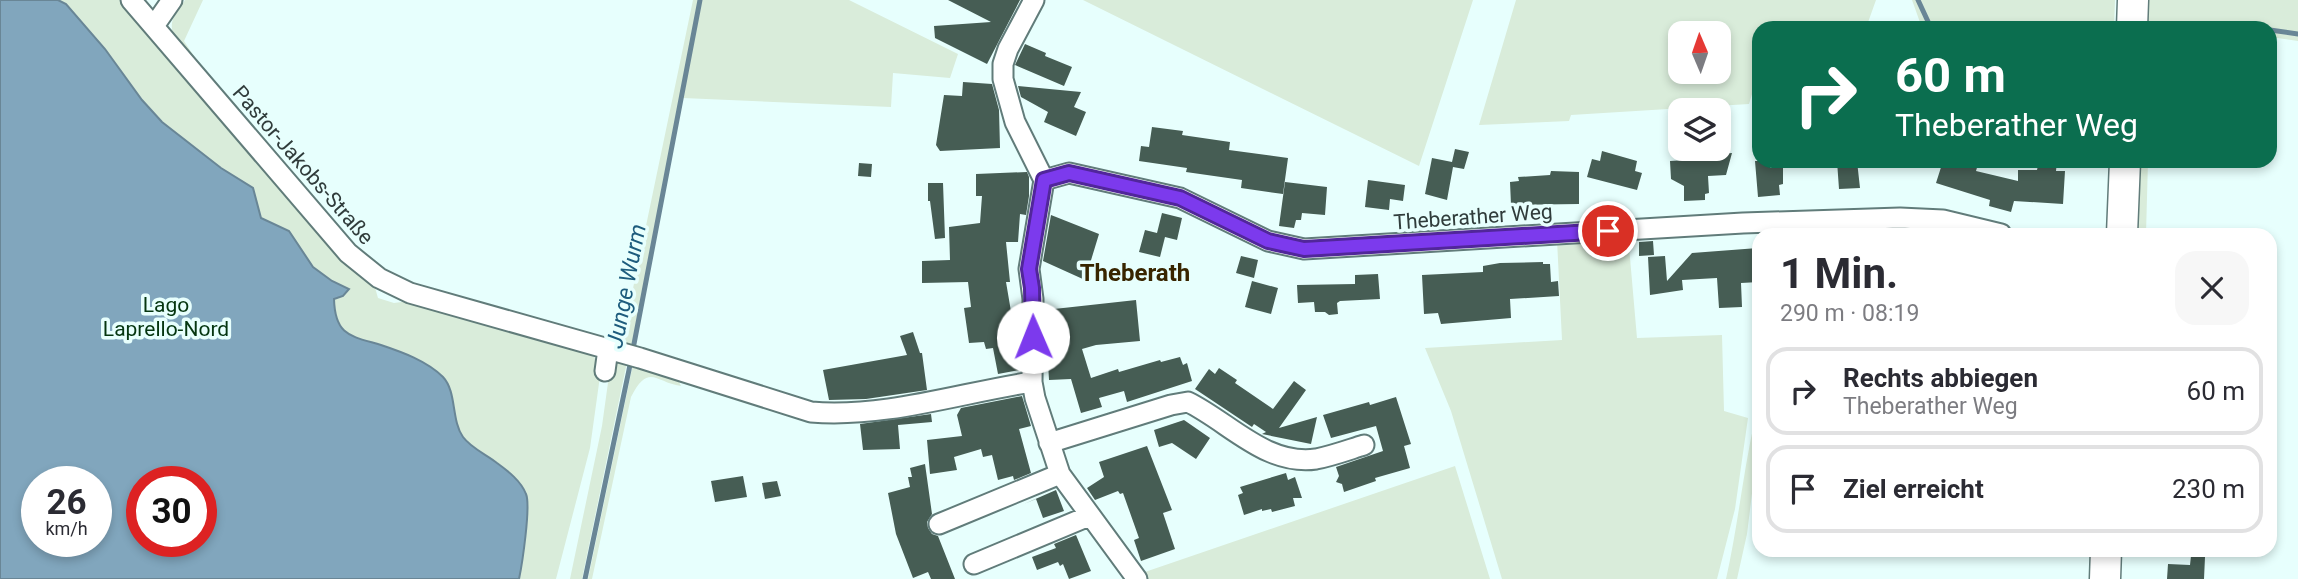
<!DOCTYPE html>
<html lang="de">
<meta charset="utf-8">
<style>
body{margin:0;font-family:Roboto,sans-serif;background:#f7f7f7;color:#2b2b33;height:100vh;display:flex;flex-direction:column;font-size:26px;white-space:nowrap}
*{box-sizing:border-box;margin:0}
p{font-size:23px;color:#7c7c81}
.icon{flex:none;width:38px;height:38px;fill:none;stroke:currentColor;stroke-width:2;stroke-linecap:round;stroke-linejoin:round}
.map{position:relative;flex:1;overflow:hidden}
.sheet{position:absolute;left:1752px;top:228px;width:525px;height:329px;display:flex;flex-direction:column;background:#fff;border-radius:21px;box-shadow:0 4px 10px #0003}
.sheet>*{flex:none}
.top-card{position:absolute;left:1752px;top:21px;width:525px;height:147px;border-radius:21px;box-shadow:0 4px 10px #0003;background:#0b6e4f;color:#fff;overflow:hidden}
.needle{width:46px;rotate:358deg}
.buttons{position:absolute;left:1668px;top:21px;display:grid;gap:14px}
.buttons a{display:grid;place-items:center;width:63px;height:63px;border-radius:14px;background:#fff;box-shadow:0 4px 10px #0003;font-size:35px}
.speed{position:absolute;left:21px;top:466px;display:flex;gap:14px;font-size:35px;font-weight:700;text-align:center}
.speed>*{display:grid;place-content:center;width:91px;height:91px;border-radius:50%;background:#fff;box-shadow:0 4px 10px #0003;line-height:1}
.speed small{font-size:18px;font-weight:400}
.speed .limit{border:10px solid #d22;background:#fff;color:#111}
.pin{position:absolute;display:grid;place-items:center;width:60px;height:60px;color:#fff;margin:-30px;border:4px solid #fff;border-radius:50%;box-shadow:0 2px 7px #0007}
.me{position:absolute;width:77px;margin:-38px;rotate:359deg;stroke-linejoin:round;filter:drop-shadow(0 0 5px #0008)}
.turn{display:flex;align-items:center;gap:24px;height:147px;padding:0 28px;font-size:32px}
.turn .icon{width:91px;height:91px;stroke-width:2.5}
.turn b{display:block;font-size:49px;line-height:60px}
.round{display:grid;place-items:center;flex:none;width:74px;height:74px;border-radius:21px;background:#f7f7f7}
.summary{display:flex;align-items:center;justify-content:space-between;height:119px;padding:0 28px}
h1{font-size:42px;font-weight:700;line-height:52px}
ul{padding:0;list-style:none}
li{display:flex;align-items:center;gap:21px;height:88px;margin:0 14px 10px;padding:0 14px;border:4px solid #e1e1e2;border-radius:21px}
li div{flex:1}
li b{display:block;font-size:26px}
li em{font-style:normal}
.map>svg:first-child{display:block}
</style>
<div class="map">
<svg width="2298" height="579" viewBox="0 0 2298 579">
<rect width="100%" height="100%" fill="#e7fffd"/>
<path fill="#d9ecda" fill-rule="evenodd" d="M0,0H123L374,284L378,298L394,303L409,301L582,350L594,357L601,369L590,448L556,579H0ZM37,481H96V541H37ZM142,481H201V541H142Z
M185,0H203L184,41L203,70C191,57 166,39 173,19C176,13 181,6 185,0Z
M693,0H849L958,54L950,78L893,73L891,107L683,98L634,344L621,346Z
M1083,0H1473L1419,166Z
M1516,0H1876L1866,28H1759V71L1749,104L1571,115L1569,121L1479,125ZM1680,33H1718V72H1680Z
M1912,0H2115L2114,28H1922Z
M2147,0H2298V41L2270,37V28H2146Z
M2139,161H2148L2146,234H2135Z
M1628,235L1637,338L1722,335L1724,411L1748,418L1735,509L1717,579H1502L1451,411L1425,348L1562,340L1557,240Z
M614,358L627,362L582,579H570L602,426L611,361Z
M633,364L676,376L681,386C656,383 649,362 631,397L592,579H588Z
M1755,419L1759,420V461L1755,469L1747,534L1737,579H1726C1738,526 1743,472 1755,419Z
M1455,466L1490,579H1146L1142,573Z"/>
<path fill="#81a6bd" stroke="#698696" stroke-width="2" fill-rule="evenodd" d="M0,0H58L66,4L105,49L142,100L162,122L221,168L253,188L261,218L289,231L313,267L332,281L349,289L343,296L334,299C335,336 351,336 381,345C402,352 427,361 443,377C457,392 451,420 463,437C471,448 487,455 497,463C508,471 521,481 526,494C531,506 522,565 519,579H0ZM37,481H96V541H37ZM142,481H201V541H142Z"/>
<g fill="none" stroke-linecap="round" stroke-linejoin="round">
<path stroke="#698696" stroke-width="5" d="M1918,0L1931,28
M2270,30L2298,34
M585,579L629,370L700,0"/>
</g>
<path fill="#465d54" d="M948,0H1020L987,64L935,38L934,26L991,22Z
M1025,44L1046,53L1045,56L1072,67L1064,86L1015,65Z
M963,82L992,84L999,110L1000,148L940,151L936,145L944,95L962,96Z
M1018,86L1081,92L1074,107L1086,112L1076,136L1044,122L1048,112L1021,97Z
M1152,127L1183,131L1182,135L1230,142L1229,150L1288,158L1283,194L1241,188L1242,180L1186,172L1187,168L1139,161L1141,146L1149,147Z
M1455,149L1469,152L1464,169L1453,167L1447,200L1425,194L1432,158L1452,162Z
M1602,151L1637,161L1635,171L1642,173L1637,190L1587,177L1592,159L1600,161Z
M1732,153L1726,175L1708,176L1709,193L1705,194V200L1684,201V186L1671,179L1670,161L1706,159V155Z
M1755,161H1770V168L1783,167V184L1779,185L1780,195L1758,197Z
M1837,161H1857L1860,188L1839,189Z
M1943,161L1958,165L1959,161H1979L1976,171L2018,181V170H2037L2039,161H2057L2056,171H2065L2063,204L2014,201L2011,212L1989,206L1990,200L1936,183Z
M859,163L872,164L871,177L858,176Z
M1551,171L1579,172V204L1511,205L1510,182L1519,181L1518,177L1550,175Z
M1027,172L1029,177V196L1026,215L1020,214L1018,242H1006L1010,282H1006L1015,335L1020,334V370L998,374L993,348L986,349L984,342L969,343L964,308L971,307L968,282L922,283V261L950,260L949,227L980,223L982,196H976V174Z
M1368,180L1405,185L1403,201L1390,199L1389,210L1365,207Z
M1285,182L1327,187L1325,215L1302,213L1301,220H1296L1294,228L1279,226Z
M928,183H943L945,238L935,239L930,201H928Z
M1162,213L1182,218L1177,240L1165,237L1160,257L1139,252L1145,230L1157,233Z
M1051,215L1099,234L1085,280L1043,261Z
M1653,241L1654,255L1639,256V242Z
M1758,248L1759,282L1741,283L1742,307L1719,308L1717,278L1682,280L1683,290L1650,295L1648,257L1665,256L1667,281L1692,253Z
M1241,256L1258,260L1254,278L1236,273Z
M1543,262V264H1550L1551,282L1558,281L1559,296L1510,299L1511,318L1441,324L1438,313L1424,314L1422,275L1483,272V266L1500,263Z
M1378,274L1380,299L1340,301L1337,303L1338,314L1329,315L1325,312H1315L1314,302L1298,303L1297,285L1355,284V275Z
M1252,281L1278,288L1271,314L1245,307Z
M1136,300L1140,341L1096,345L1082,349L1091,378L1118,369L1119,372L1160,360L1161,362L1180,357L1183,365L1187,363L1192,381L1127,402L1124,391L1099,398L1102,407L1081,413L1071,379L1049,380L1045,310Z
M913,332L920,353H922L927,390L866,399L829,400L823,370L907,355L900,336Z
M1219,368L1237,380L1235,383L1273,409L1294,381L1306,390L1279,428L1317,417L1311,444L1262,434L1266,432L1254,424L1252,427L1195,389L1209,369L1215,374Z
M1022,396L1031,426L1019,429L1031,473L1014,480L1013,476L998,480L992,455L983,457L981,449L954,457L957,470L930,474L927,440L962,436L957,415L961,408Z
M1396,397L1411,444L1404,446L1410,468L1375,478L1376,481L1344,492L1342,484L1336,482L1339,476L1336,467L1383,451L1376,426L1331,438L1323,415L1369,402L1370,405Z
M931,414L932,422L898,425L900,449L863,450L860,424Z
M1184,420L1210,438L1196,459L1172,443L1159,447L1154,430Z
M1147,446L1172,510L1163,513L1175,549L1141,561L1134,540L1139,538L1123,493L1120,494L1118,491L1095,500L1087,488L1104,477L1099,462Z
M925,464L932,514L927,522L928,528L932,534L938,536L955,579H931L928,572L913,578L896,534L888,493L910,487L908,477H912L910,468Z
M1286,473L1288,480L1295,477L1302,498H1293L1295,506L1272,512L1271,509L1262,511V509L1244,515L1238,495L1243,493L1240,487Z
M743,476L747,497L715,502L711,481Z
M777,481L781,496L765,499L762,483Z
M1056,490L1064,511L1043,518L1036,499L1024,504Z
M1076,535L1091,571L1069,579L1063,564L1060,566L1058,562L1037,570L1032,557L1056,548L1054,544Z
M2191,556L2205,557L2204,579H2167L2168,564L2190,565Z"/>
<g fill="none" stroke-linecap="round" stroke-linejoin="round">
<g stroke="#617c7a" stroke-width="23">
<path id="minor" d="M131,0L348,253L379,278L410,293L640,358L811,412C886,418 960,393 1032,382L1035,398L1060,474L1137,579
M154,26L172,0
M1044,180L1069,173L1180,198L1268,241L1304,249L1743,223L1900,218L1943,220L2001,234
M605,371L608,349
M1032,382L1033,299L1029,269L1044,180L1015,122L1003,79V64L1008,49L1034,0
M1049,443L1171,405L1188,402C1229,422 1266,466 1316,459C1332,456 1348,450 1364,445
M939,524L1060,474
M974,564L1089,516"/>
</g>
<g stroke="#617c7a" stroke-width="33">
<path id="primary" d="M2132,28L2133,0
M2122,234L2125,161
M2105,579L2106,550"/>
</g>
<use href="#minor" stroke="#fff" stroke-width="19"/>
<use href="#primary" stroke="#fff" stroke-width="30"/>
</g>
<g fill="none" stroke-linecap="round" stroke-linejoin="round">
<g stroke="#51269a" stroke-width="18">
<path id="route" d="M1033,337L1032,288L1029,269L1044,180L1069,173L1180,198L1268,241L1304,249L1608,231"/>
</g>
<use href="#route" stroke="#7c3aed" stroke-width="12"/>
</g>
<g text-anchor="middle" stroke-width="7" stroke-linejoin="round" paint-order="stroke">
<g font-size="21" fill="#303c3b" stroke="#e7fffd">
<text transform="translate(303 165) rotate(49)" y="7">Pastor-Jakobs-Straße</text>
<text transform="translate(1473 217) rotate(-4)" y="7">Theberather Weg</text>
</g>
<g font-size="21" fill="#053610" stroke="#e7fffd">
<text x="166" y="312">Lago<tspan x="166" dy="24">Laprello-Nord</tspan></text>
</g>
<g font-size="23" font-style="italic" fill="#1d5c7d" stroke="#e7fffd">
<text transform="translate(626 286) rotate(-79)" y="8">Junge Wurm</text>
</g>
<g font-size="24" font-weight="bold" fill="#382500" stroke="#e7fffd">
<text x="1135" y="281">Theberath</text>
</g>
</g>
</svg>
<div class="buttons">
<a><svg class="needle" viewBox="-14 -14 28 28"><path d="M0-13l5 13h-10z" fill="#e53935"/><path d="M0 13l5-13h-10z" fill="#7c7c81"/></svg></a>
<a><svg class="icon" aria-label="layers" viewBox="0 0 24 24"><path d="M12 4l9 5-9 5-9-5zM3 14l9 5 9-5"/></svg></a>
</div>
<div class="speed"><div>26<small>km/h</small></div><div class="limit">30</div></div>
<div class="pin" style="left:1608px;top:231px;background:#d93025"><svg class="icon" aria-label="arrive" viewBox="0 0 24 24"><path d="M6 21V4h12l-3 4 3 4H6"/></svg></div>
<svg class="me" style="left:1033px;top:337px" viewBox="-20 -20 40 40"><circle r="19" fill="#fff"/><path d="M0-13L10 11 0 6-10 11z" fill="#7c3aed"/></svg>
<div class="top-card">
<div class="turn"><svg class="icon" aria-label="right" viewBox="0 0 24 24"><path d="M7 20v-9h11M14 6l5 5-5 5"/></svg><div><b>60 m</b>Theberather Weg</div></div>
</div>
<section class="sheet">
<div class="summary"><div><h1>1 Min.</h1><p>290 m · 08:19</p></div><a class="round"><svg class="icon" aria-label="close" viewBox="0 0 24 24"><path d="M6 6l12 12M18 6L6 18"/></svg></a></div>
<ul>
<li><svg class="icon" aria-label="right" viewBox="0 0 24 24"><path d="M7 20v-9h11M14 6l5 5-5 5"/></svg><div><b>Rechts abbiegen</b><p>Theberather Weg</p></div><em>60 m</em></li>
<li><svg class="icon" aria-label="arrive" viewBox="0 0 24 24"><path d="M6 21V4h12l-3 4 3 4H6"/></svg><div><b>Ziel erreicht</b></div><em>230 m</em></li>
</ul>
</section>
</div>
